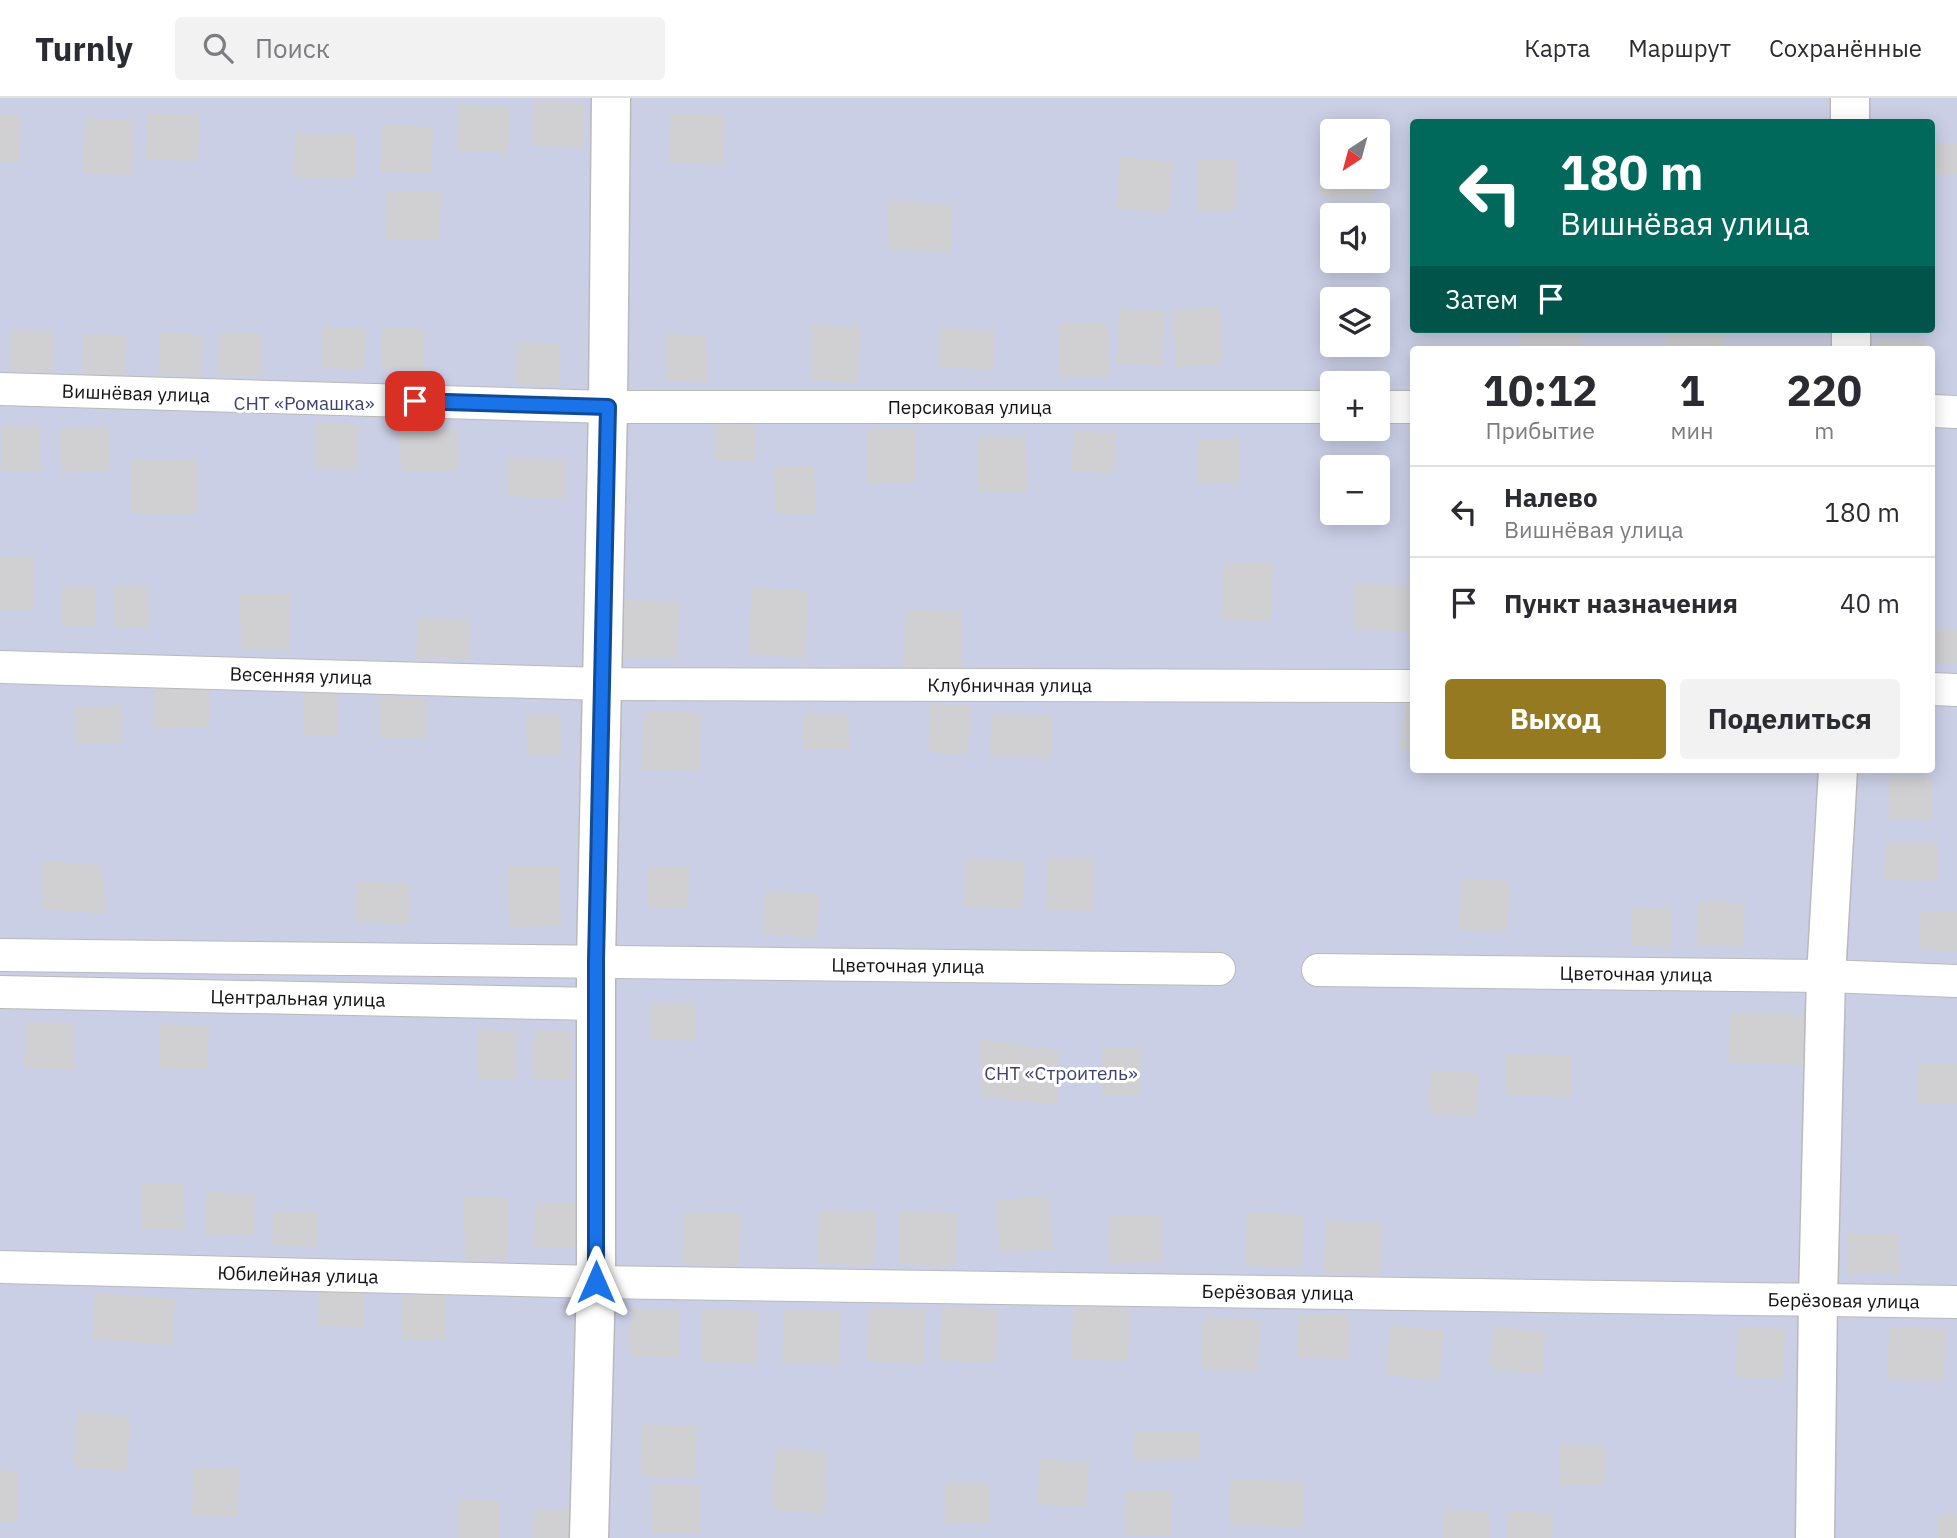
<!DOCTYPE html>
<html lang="ru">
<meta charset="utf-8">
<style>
body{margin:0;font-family:"IBM Plex Sans",sans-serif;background:#f2f2f3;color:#2b2b33;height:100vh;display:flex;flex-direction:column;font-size:26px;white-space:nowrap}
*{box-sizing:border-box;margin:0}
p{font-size:23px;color:#7c7c81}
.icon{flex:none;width:38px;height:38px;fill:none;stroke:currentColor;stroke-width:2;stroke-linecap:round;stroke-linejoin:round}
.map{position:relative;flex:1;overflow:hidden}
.panel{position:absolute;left:1410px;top:248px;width:525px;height:427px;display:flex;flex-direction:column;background:#fff;border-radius:7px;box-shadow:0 4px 18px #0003}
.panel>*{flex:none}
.hud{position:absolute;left:1410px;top:21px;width:525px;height:214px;border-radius:7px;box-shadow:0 4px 18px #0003;background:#00695c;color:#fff;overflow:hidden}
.needle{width:46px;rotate:216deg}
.fabs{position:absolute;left:1320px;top:21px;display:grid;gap:14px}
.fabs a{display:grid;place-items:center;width:70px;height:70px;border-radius:7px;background:#fff;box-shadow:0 4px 18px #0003;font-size:35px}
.pin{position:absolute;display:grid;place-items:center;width:60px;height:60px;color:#fff;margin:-30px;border-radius:14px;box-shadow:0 4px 10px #0006}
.me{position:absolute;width:77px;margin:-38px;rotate:0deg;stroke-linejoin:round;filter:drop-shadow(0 0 5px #0008)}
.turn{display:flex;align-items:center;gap:24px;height:147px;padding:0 35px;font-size:32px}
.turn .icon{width:91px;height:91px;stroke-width:2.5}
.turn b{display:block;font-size:49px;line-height:60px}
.then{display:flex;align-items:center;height:66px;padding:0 35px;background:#0003;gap:14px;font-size:26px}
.eta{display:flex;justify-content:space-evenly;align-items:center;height:119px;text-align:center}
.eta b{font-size:42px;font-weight:800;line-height:49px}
.button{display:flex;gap:14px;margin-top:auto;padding:14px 35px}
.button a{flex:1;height:80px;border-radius:7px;background:#957a22;color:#fff;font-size:28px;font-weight:800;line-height:80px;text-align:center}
.button a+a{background:#f2f2f3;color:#2b2b33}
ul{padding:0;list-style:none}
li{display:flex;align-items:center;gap:21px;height:91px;padding:0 35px;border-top:2px solid #e1e1e2}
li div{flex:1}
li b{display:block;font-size:26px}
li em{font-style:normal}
header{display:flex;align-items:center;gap:42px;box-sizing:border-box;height:98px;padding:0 35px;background:#fff;border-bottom:2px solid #e1e1e2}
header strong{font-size:33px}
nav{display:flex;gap:38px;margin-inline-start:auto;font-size:24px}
.search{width:490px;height:63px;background:#f2f2f3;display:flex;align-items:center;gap:18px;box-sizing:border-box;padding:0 24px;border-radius:7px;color:#7c7c81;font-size:26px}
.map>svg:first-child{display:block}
</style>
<header>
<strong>Turnly</strong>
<div class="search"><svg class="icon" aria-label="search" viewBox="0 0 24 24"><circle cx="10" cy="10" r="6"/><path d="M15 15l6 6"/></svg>Поиск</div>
<nav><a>Карта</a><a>Маршрут</a><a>Сохранённые</a></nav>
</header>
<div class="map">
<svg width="1957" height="1440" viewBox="0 0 1957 1440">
<rect width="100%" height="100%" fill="#eeeef1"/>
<path fill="#cbcfe6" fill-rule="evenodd" d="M0,0H1957V1440H0ZM1414,24H1932V231H1414ZM1332,33H1377V79H1332ZM1332,117H1377V163H1332ZM1332,201H1377V247H1332ZM1414,252H1932V672H1414ZM1332,285H1377V331H1332ZM1332,369H1377V415H1332Z"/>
<path fill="#d0d0d3" d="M534,2L585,5L583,50L532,48Z
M459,6L510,9L508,55L457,53Z
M148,15L200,17L198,63L146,61Z
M671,15L725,17L723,67L668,65Z
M0,17L21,18L19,63H0Z
M85,20L134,21L132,77L83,76Z
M382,27L433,29L431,76L380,73Z
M295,36H355V81L294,80Z
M1957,45V76L1932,77V46Z
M1320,54H1332V79H1373V102L1319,100Z
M1120,59L1173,64L1168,116L1116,110Z
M1197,61L1237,62L1236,114L1197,113Z
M387,93L441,94L440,142L386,141Z
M887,102L953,107L951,155L889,151Z
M1220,209L1223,266L1176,269L1172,212Z
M1120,210L1165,213L1161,268L1116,265Z
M1060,225H1108L1109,279H1060Z
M812,226L860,228L857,285L810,282Z
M323,228L366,230L364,272L321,270Z
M382,229L425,231L424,273L381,271Z
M940,230L995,232L993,272L938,269Z
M11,231L54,233L52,275L9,273Z
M1520,231H1582V252H1520Z
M1666,231H1725L1724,252L1665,251Z
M219,234L262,236L261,278L218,277Z
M160,235L203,237L201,279L158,277Z
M84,236L127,237L125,280L82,278Z
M666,236L706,238L707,285L665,283Z
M1873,241H1922V252H1874Z
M517,244L560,246L559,288L516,286Z
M316,324L359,327L356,372L314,370Z
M715,326L755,327V364L714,363Z
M1,328H40L41,373H1Z
M108,328L110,373L61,375L59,330Z
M915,330L916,385H867V331Z
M457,331L459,372L401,374L399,334Z
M1074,333L1116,336L1114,376L1071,373Z
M978,340H1026L1027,394H978Z
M1239,340L1240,386H1198L1197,341Z
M508,359L566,361L565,401L507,398Z
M132,361L198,362L197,416L131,415Z
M814,367L816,415L775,416L774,369Z
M33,458L34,511H0V459Z
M1223,465L1273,466L1272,523L1222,522Z
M1354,486L1414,487V533L1353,532Z
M61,487H95L96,528H62Z
M114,488H148L149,530H115Z
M752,489L809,493L805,560L748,556Z
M289,495L290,551L241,553L239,496Z
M622,502L679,503L678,560L621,559Z
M905,512L962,513L961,570L904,569Z
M418,519L471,522L469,562L416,559Z
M1932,532H1957V566H1932Z
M153,590H209V630L154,631Z
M337,595V637L303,638V596Z
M380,598L427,600L426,641L379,639Z
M1405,605L1414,606V652L1399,650Z
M930,606L971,608L968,657L928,654Z
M122,608V646H76L75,609Z
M644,613L701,615L699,673L642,671Z
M848,615L849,651H804L803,616Z
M526,616H560L561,658H527Z
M991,616L1051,617V660L990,659Z
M1889,678L1932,679L1931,722L1888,721Z
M1885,743L1938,744L1937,783L1884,782Z
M1047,759H1094L1093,813L1046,812Z
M967,760L1025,763L1022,811L964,808Z
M41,763L101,767L107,816L42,811Z
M559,767L561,828L509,829L507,768Z
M648,769L689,770L688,809H648Z
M1462,780L1510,783L1507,835L1459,832Z
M357,783L410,786L409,826L355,824Z
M765,792L820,797L816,841L762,835Z
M1698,803L1745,805L1743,849L1696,847Z
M1632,809L1672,810V849L1631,848Z
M1920,813L1957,814V853L1919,852Z
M651,904L696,906L695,943L649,941Z
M1730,914L1810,917L1808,968L1728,964Z
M26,924L74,925L73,972L24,970Z
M160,926L209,928L207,972L159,970Z
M478,932L517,933L516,982L477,981Z
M533,932L572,933V982L533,981Z
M980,941L1059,952L1058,1007L981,999Z
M1102,949L1141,950L1140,998H1101Z
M1505,956L1571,957V999L1505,998Z
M1918,966H1957V1006L1917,1005Z
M1431,972L1479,975L1477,1019L1429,1016Z
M142,1086H184L185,1132H142Z
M206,1094L255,1096L254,1138L205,1137Z
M1048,1098L1053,1151L1000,1155L996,1102Z
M507,1099L508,1161L465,1162L463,1100Z
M535,1105L580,1106L579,1150L534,1149Z
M819,1112L876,1114L874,1168L817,1165Z
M273,1113L318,1114L317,1149L272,1147Z
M900,1113L957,1115L956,1168L899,1166Z
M684,1114L741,1116L739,1168L682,1166Z
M1247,1115L1304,1117L1302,1169L1245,1168Z
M1109,1117H1161L1162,1164L1109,1165Z
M1326,1122L1382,1124L1380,1177L1323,1175Z
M1848,1135H1898L1899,1176H1848Z
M319,1190H363V1229L318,1228Z
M95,1195L175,1201L173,1247L92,1241Z
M401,1197L446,1198V1242L401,1241Z
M1073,1208L1130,1211L1128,1263L1071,1261Z
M942,1209L998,1212L996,1265L939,1262Z
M631,1210L681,1212L679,1260L629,1258Z
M869,1210L925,1212L923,1266L867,1263Z
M702,1211L759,1213L757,1266L701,1264Z
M784,1212L841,1214L839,1267L782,1265Z
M1297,1217H1349V1261L1297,1260Z
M1203,1219L1260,1221L1258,1274L1201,1271Z
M1390,1227L1444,1233L1439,1283L1385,1277Z
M1494,1228L1547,1235L1542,1277L1489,1270Z
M1737,1229L1785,1231L1783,1281L1736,1279Z
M1889,1229L1946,1231L1944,1284L1887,1282Z
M77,1314L130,1318L127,1373L73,1370Z
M642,1326L697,1328L695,1380L640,1378Z
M1200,1333V1362L1134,1363L1133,1334Z
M1560,1346L1605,1347V1388L1559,1387Z
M776,1350L827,1354L824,1416L772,1412Z
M1040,1361L1089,1364L1086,1409L1037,1406Z
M193,1369L239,1370L238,1419L192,1418Z
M0,1372L18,1373L17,1424H0Z
M1229,1382L1303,1383V1429L1229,1428Z
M945,1384L990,1385V1426L944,1425Z
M651,1386L700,1387V1436L651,1435Z
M1126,1394H1171V1438H1126Z
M458,1401H500V1440H458Z
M534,1411L572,1412V1440H534Z
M1444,1411L1490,1413L1489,1440H1443Z
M1507,1414L1553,1415L1552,1440H1507Z
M1939,1415L1957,1416V1440H1937Z"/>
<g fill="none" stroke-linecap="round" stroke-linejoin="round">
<g stroke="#b9b9bc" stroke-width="34">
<g id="street">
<path id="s1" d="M0,291L608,309H1332"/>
<path d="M1377,309H1414"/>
<path d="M1932,313L1957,314"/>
<path id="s2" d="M0,569L603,586L1414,588"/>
<path d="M1932,591L1957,592"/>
<path id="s3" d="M0,857L1219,871"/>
<path id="s4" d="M1318,872L1826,878L1957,883"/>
<path id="s5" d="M0,894L596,906"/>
<path id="s6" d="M0,1169L596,1184L1957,1204"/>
</g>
</g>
<g stroke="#b9b9bc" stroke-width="41">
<path id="secondary" d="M1850,0V24
M1851,231V252
M589,1440L596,1184V863L608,309L611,0
M1815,1440L1818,1201L1826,878L1838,672"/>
</g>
<use href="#street" stroke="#fff" stroke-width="32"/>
<use href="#secondary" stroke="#fff" stroke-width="38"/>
</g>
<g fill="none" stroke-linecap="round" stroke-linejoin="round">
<g stroke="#114b97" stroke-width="18">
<path id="route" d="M415,303L608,309L596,863V1184"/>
</g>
<use href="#route" stroke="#1a73e8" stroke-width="12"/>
</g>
<g text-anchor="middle" stroke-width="6" stroke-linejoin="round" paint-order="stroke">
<g font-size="19" fill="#121213" stroke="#fff">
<text dy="7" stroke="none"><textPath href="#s1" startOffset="136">Вишнёвая улица</textPath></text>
<text dy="7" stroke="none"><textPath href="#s1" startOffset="970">Персиковая улица</textPath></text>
<text dy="7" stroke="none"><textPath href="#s2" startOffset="301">Весенняя улица</textPath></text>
<text dy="7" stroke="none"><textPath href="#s2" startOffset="1010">Клубничная улица</textPath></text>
<text dy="7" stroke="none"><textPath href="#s3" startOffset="908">Цветочная улица</textPath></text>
<text dy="7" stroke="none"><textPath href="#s4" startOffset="318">Цветочная улица</textPath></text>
<text dy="7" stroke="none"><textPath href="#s5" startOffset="298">Центральная улица</textPath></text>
<text dy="7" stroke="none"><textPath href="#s6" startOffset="298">Юбилейная улица</textPath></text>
<text dy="7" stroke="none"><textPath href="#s6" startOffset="1278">Берёзовая улица</textPath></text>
<text dy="7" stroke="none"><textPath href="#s6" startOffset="1844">Берёзовая улица</textPath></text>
</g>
<g font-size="19" fill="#3e4271" stroke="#fff">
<text x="304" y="312">СНТ «Ромашка»</text>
<text x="1061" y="982">СНТ «Строитель»</text>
</g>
</g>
</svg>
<div class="fabs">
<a><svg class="needle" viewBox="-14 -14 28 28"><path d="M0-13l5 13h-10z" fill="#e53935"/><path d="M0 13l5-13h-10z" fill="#7c7c81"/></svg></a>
<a><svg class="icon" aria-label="sound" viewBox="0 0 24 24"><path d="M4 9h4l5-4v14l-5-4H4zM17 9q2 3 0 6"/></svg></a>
<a><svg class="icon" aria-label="layers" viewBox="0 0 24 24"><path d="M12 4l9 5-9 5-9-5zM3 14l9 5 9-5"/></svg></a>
<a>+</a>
<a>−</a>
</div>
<div class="pin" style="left:415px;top:303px;background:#d93025"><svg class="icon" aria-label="arrive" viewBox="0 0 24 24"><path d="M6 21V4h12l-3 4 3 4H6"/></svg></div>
<svg class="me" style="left:596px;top:1184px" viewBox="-20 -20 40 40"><path d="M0-17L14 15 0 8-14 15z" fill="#1a73e8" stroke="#fff" stroke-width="4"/></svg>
<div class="hud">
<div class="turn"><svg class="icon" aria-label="left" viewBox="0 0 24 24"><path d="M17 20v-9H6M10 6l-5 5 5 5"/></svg><div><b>180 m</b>Вишнёвая улица</div></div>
<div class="then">Затем<svg class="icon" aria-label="arrive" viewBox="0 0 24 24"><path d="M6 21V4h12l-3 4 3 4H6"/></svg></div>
</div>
<section class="panel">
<div class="eta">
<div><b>10:12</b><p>Прибытие</p></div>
<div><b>1</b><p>мин</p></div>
<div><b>220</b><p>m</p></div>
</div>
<ul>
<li><svg class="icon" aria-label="left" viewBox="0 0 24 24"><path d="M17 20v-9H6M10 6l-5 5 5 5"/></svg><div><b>Налево</b><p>Вишнёвая улица</p></div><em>180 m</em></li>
<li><svg class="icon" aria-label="arrive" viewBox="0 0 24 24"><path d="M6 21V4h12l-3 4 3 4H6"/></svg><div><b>Пункт назначения</b></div><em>40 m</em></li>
</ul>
<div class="button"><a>Выход</a><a>Поделиться</a></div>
</section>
</div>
